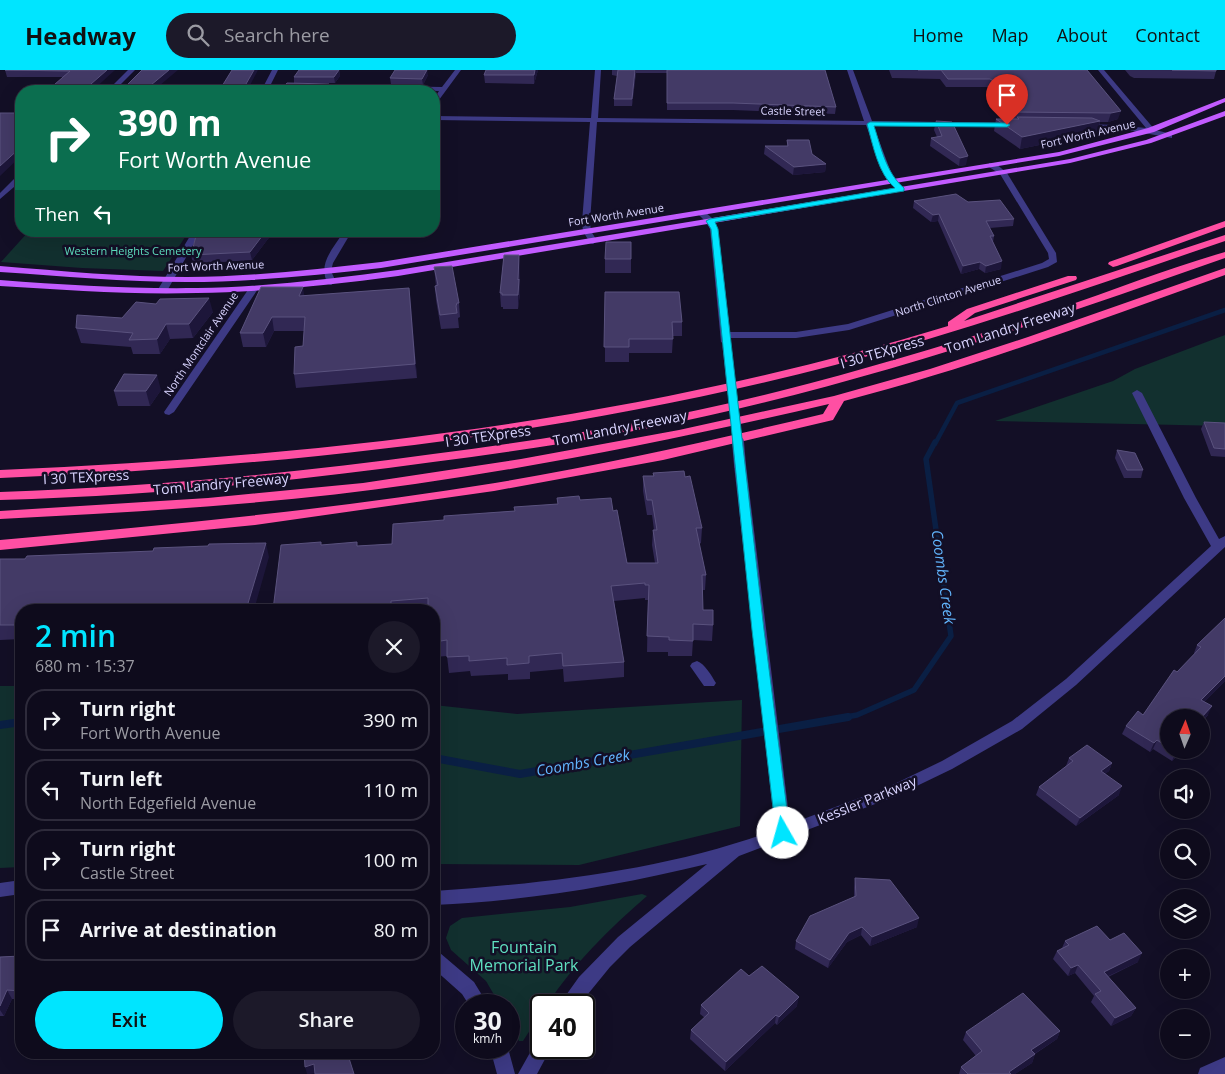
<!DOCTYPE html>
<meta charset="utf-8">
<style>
body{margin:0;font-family:"Open Sans",sans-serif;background:#1c1929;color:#f1f3f6;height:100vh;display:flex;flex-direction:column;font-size:19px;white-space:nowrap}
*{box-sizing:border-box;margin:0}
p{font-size:16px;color:#9b9ba3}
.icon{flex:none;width:28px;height:28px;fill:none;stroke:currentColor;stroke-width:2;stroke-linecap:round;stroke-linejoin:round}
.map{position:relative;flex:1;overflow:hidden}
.panel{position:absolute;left:15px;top:534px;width:425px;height:455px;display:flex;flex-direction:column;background:#0e0b1c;border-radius:20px;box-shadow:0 5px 20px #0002,0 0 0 1px #2e2b3b}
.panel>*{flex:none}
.top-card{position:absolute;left:15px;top:15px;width:425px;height:152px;border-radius:20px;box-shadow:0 5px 20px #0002,0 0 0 1px #2e2b3b;background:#0b6e4f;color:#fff;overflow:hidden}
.needle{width:32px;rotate:2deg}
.buttons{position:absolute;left:1160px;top:639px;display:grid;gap:10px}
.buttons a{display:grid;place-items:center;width:50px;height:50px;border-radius:50%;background:#0e0b1c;box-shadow:0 5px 20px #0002,0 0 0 1px #2e2b3b;font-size:25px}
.speed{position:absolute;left:455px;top:924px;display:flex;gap:10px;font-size:25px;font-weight:700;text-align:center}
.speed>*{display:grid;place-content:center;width:65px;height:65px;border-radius:50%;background:#0e0b1c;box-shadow:0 5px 20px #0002,0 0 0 1px #2e2b3b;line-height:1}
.speed small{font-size:12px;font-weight:400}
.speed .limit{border:2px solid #111;border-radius:8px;background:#fff;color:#111}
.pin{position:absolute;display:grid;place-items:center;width:42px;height:42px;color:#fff;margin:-51px -21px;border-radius:50% 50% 50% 0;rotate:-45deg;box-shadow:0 0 5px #0007}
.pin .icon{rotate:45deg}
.me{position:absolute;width:55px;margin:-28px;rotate:353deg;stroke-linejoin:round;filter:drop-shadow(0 0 4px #0008)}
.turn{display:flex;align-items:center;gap:18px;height:105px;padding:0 20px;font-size:22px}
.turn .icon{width:65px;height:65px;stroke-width:2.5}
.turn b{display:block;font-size:35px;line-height:42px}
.then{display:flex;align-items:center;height:48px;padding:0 20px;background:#0003;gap:10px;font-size:19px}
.round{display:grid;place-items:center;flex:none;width:52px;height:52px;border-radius:26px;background:#1c1929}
.head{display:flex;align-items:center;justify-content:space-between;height:85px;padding:0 20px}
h1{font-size:30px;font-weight:600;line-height:38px;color:#00e5ff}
.cta{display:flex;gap:10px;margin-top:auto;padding:10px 20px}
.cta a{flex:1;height:58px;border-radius:30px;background:#00e5ff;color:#111;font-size:20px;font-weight:600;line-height:58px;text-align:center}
.cta a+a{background:#1c1929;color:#f1f3f6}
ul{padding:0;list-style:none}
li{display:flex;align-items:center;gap:15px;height:62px;margin:0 10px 8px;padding:0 10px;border:2px solid #2e2b3b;border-radius:20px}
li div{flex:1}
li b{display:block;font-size:19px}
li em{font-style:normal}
header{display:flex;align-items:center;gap:30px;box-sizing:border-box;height:70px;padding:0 25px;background:#00e5ff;color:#111}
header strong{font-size:24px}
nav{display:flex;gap:28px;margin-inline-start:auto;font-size:18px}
.search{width:350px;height:45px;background:#1c1929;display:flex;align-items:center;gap:12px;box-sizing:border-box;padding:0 18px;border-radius:28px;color:#9b9ba3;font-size:19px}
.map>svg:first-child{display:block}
</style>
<header>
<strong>Headway</strong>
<div class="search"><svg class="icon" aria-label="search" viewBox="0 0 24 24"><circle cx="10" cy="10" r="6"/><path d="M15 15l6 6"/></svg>Search here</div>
<nav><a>Home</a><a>Map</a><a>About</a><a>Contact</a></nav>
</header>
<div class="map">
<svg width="1225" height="1004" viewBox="0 0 1225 1004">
<rect width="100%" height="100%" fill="#130f26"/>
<path fill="#12302f" d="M29,161H189L163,201L82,198L1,192Z
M1225,265V356L995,351L1113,311L1135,299Z
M0,616H21V797L0,798Z
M742,630L740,756L579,795L434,794V635L517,644Z
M642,824L647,826C609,859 574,893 547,935H541V943L523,971H519L509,950V935H500L486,911L451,880L446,868L450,856L462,848L570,837Z"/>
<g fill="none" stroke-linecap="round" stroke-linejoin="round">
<path stroke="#0a1f44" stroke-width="4.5" d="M935,374L957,333L1225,240"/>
<path stroke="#0a1f44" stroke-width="5.5" d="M841,648L857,645L914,620L951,566L926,389L935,372"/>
<path stroke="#0a1f44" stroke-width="8" d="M0,655L21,652
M434,688L520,704L848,647"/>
<path fill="#3d3a85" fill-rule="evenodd" d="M128,0H135L114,21H107Z
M272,0H278L271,14L442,17L455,0H461L436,34L434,35V29L439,21L269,18L267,21H261Z
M595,0H601L598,48L864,51L847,0H853L872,51L1011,53L1015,55L1011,57L873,55L894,110L905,120L901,122L887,111L866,55L597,52L590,152L591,161L597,171L593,174L590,173L583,161L582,152L590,52L434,50V46L591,48Z
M1098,0H1104L1155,60L1172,64V68L1127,60L1081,58V54L1116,55L1146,58Z
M989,93H995L1007,103L1056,183L1057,192L1048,197L849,260L796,268H730L731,272L726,275L721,272L710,159L706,152L697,143L698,141H704L713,149L718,159L730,262H796L848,254L1042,193L1049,189L1048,183L1000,104L989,97Z
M18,105H21V111L0,129V123Z
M193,161H201L167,221L165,223H159L157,221Z
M344,161H352L333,193L331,201L336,212L331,215L328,214C317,194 333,179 344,161Z
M253,216L258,219L174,342L169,345L165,344L164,342L250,217Z
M1137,320L1142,323L1196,428L1219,469L1225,466V477L1076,615L1022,659L952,699L896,726L739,786L630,877L610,897L579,935H559L579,907L618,867L707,794C617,816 526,831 434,835V821C549,813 666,800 775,760L734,395L736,393L740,392L746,395L790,754L886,718L942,691L1012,651L1066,609L1211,476L1184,428L1132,323Z
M697,591C705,594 711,605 716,613L714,616H704L690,596L692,593Z
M21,810V824L0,827V813Z
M434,881L440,883L474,912L488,935H469L462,924L434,899Z
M541,970V978H551L537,1004H518L536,972Z
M490,978H508L515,1004H497Z
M1225,987V1004H1198L1200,998Z"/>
<path fill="#c25bff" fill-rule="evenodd" d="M1225,28V32L1154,62L1059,86L381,198C316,205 252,212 187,212C124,212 62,206 0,202V196C62,201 124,207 187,207C252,207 316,199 381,192L1059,82L1148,58Z
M1225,41V46L1151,73L1070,93L398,206C331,215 265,222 197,223C132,225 66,220 0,216V210C66,215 132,219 197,218C265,217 331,209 398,200L1070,89L1146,70Z"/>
<path fill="#ff4fa3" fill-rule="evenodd" d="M1225,151V157L1117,196L1113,197L1108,194L1109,192Z
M1225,165V171C1096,215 967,261 835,295C562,366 281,397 0,408V400C320,387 640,350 948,256V252L967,239L1068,206H1076L1077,208L1076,210L975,243L964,251Z
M1225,182V188C1064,245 903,300 737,339C637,363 535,379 433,392C289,412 145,426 0,430V422C145,417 289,404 433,384C550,369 666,350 780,321C874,297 966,269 1058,239C1114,220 1169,198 1225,182Z
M1225,198V205C1099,250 974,297 844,331L833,350L663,390L494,421L255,455L0,480V470C166,455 331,440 495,413C606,394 714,370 823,344L829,334C692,366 554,394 415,414C278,434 139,442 0,449V441L208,428L363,413L521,389L679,360L834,326L930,299L1028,267Z"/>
<path stroke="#3d3a85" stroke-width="9" d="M727,277L738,374"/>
<path stroke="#3d3a85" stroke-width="12" d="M738,372L740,395"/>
</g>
<path fill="#312854" d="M5,0H115L63,7H7Z
M339,0L340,6L335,13H294V7Z
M486,0H538L534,14L485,13L484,5Z
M612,0H825L836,37L835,44L733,40H667V3H636L632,36H614V29L617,6L612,5Z
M889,0H1087L1118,49L1108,52H1100L1097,63L1020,79L994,61L996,49H1009L992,19L988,17H946L940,9L892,8Z
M1125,0H1216V1L1214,9L1134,8L1130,6Z
M428,5L423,15L391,14L390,8Z
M936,51L966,95L959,96L930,76L931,68L937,67L934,60Z
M787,70L812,84L826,94L825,102L793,105L764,84L765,76H787Z
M914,131L968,132L1014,149L1013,156L990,158L994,166L993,172L1001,199L985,203L979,199L961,204L938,151L931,152L913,138Z
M208,161H274L252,190L193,194L191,185Z
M631,172V203H605V189Z
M519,185L520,223L518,239H503V237H501L500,223Z
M434,197L459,233L460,247L458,248L459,258L441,259L436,230L435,216H436Z
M409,218L417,308L296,318L294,304L303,276L304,261H274L266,277H243L240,263L304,226Z
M605,222L682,252V266H673L672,283H629V292H605Z
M213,242L193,268L170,269L160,284H133L131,277L81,273L76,258L122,248Z
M161,320L150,336H118L114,321Z
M1204,352L1225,353V387L1211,386L1201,359Z
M1117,380L1143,400L1141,408H1124L1115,388Z
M653,403L685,407L702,458L701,473L699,474L706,505L705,520H703V540L713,555L712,571L693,570L692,586H668V582H647L648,530H645V528L614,531L624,592V607L564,612L563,599L530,602V609L508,610V604L471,606L470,601L449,603L447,586L434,587V540H273L321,472V475L358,476L392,474L444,450L515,441L558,434L557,428L580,430L613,441L627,493H655L652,475L653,460H654L652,445H647L643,421V406H653Z
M269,487L21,540V569L0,570V489Z
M1225,548V611L1204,632L1208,645L1202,652V663L1169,648V680H1184L1172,691L1153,679L1150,682L1122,664L1126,656L1143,645L1177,602L1195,584L1194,583L1197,575Z
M1069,688L1112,693L1109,701L1105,704L1119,725L1076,756L1036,725L1039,717L1066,696Z
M855,808L917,857L870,876L861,865L847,872L828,898L795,879L796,871L854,827V817Z
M1110,870L1138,892L1108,907L1136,938L1131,946L1111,956L1091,932L1094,926L1075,903L1068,906L1053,889L1057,881L1062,878L1065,871Z
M21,886V929H12L4,946H0V887Z
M749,906L797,936L777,955L775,953L725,1001L690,969L691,960L705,948L700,944L701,935Z
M1060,961L1057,969L1035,984L1032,993L1015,1004H959L961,997L976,986L963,970L966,962Z"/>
<path fill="#1d163a" d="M107,0H115L92,21H83Z
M169,0H178L153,21H145V20Z
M254,0H258L247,21H242Z
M339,0L340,6L335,13L334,7Z
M427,0L428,5L423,15L422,9Z
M535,0H538L534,14V5Z
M635,0H636L632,36V29Z
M1121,41L1118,49L1108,52L1111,43Z
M1100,51L1097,63L1020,79L1022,67Z
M21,77V86L0,106V96Z
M968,86L966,95L959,96L960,88Z
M826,94L825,102L793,105L794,97Z
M939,144L938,151L931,152L933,145Z
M266,161H274L252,190L250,182Z
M519,185L520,199L519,212V209L520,223L518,239V210Z
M1002,191L1001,199L985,203L986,196Z
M980,192L979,199L961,204L963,196Z
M303,217L305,230L299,226Z
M409,218L411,232L417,308L415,294Z
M209,228L213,242L193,268L189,254Z
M272,247L274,261L266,277L263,263Z
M166,254L170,269L160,284L157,269Z
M157,305L161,320L150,336L146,321Z
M266,473L269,487L254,540H246Z
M1225,606V611L1197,639L1201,630Z
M1212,636L1208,645L1201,652V648Z
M1206,655L1202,663L1201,664V659Z
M1157,670L1153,679L1150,682L1154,673Z
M1179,680H1184L1172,691L1176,682Z
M1112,693L1109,701L1098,709L1101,701Z
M1122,716L1119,725L1076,756L1080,748Z
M919,848L917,857L870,876L872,867Z
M862,857L861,865L847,872L828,898L830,890L849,863Z
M1142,883L1138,892L1100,910L1104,902Z
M1078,895L1075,903L1068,906L1071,898Z
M7,920L12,929L4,946L0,940V936Z
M799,927L797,936L777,955L779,947Z
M1136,938L1131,946L1111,956L1115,948Z
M776,945L775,953L725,1001L726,992Z
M1060,961L1057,969L1028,988L1031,980Z
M1035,984L1032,993L1015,1004H1008L1009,1002Z
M314,994L316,1003L311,1004H307L305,997Z"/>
<path fill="#433a66" stroke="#5a527e" d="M5,0H107L83,21H47L70,1Z
M142,0H169L145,20H152L151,21H121Z
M232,0H254L242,21H219Z
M299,0H339L334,7H294Z
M395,0H427L422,9L390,8Z
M486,0H535L534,5H484Z
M618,0H635L632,29H614Z
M667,0H825L836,37L733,33H667Z
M918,0H1087L1121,41L1111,43L1012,42L994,11L990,9H948L941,0Z
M1172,0H1216V1Z
M287,13L329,14L326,18H346L344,21H279Z
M386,16L418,17L414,21H383Z
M0,43H21V77L0,96Z
M1017,47L1092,48L1100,51L1022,67L996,49H1019Z
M936,51L952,52L968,86L960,88L931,68L942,66Z
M787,70H809L812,84L826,94L794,97L765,76H788Z
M956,124L968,132L1000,130L1014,149L986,151L994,166H990L1002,191L986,196L980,192L963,196L939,144L933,145L914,131Z
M208,161H266L250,182L191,185L196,166L205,165Z
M606,172H631V189H605Z
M504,185H519L518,210L519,209L518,225H502V223H500Z
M452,196L459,233H457L456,236L457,243L440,245L435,216L438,215L434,197Z
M261,217H303L299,226L409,218L415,294L294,304L295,277L303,276L305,247H272L263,263H240Z
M605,222H679L682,252H672L673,269H629V277H604Z
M209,228L189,254H166L157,269L129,270L133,263L76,258L77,245L122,248L136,232L156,234L160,229Z
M124,304L157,305L146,321H114Z
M1204,352L1225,353V379L1214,378Z
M1117,380L1135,383L1143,400H1127Z
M684,401L685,407L690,406L702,458H696L706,505H702L703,540H713V555L693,554V571L669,570V567L647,566L649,515H645V513L611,516L624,592L563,596L562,583L529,586V593L507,595V588L469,591V586L447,587V570L434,572V540H428V528L391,531V540H273L281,475L321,472V475L357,472V476L392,474L393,454L444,450V446L515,441L514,437L558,434L557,428L579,426L580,430L611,428L613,441L617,440L627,493H658L653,460H657L652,430H647L643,406H654L653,403Z
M266,473L246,540H21V555H0V489H25L27,486L153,481L154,478L208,476L209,474Z
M1225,548V606L1201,630L1212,636L1201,648H1169V678L1157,670L1154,673L1126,656L1138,641L1143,645L1174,600L1177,602L1201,577L1197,575Z
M1201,652L1206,655L1201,659Z
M1087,675L1112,693L1101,701L1122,716L1080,748L1039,717L1073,691L1069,688Z
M855,808L890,810L919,848L872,867L862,857L849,863L830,890L796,871L810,846L856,826Z
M1097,856L1110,870L1124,863L1142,883L1104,902L1136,938L1115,948L1095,924L1101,921L1078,895L1071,898L1057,881L1069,875L1065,871Z
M21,886V921L7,920L0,936V887Z
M762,896L799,927L779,947L776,945L726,992L691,960L709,943L701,935L741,899L749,906Z
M1023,923L1060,961L1031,980L1035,984L1009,1002L1011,1004H968L961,997L982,981L966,962Z
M304,982H341L342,983L347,982L354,1004H315L314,994L305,997Z"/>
<path fill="#00e5ff" stroke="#0095a6" d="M870,52L1007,53L1010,55L1007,57L874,56C881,77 886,103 904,118V121L715,152L718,159L764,560L790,763L788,767L783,768L778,767L776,763L752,560L711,159L706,151L710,149L895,118C878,104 873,75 867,54Z"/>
<g text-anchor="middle" stroke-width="5" stroke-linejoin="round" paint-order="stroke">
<g font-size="11" fill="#d9d4ff" stroke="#130f26">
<text transform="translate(793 41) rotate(1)" y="4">Castle Street</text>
<text transform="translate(1088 64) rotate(-13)" y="4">Fort Worth Avenue</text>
<text transform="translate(616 145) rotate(-9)" y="4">Fort Worth Avenue</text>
<text transform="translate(216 196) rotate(-2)" y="4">Fort Worth Avenue</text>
<text transform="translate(948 226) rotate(-18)" y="4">North Clinton Avenue</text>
<text transform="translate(201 274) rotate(-56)" y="4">North Montclair Avenue</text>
</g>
<g font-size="11" fill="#5fe0c0" stroke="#130f26">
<text x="133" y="185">Western Heights Cemetery</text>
</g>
<g font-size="14" fill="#d9d4ff" stroke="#130f26">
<text transform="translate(1010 258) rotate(-18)" y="5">Tom Landry Freeway</text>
<text transform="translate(882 282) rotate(-16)" y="5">I 30 TEXpress</text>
<text transform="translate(620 358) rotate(-11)" y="5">Tom Landry Freeway</text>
<text transform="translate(488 366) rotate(-8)" y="5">I 30 TEXpress</text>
<text transform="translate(86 407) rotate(-3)" y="5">I 30 TEXpress</text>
<text transform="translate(221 414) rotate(-5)" y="5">Tom Landry Freeway</text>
<text transform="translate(867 730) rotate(-22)" y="5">Kessler Parkway</text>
</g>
<g font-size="15" font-style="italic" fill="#62b6ff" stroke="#130f26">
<text transform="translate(943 507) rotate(82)" y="5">Coombs Creek</text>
<text transform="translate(583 693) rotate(-10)" y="5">Coombs Creek</text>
</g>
<g font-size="16" fill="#5fe0c0" stroke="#130f26">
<text x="524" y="883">Fountain<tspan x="524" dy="18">Memorial Park</tspan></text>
</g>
</g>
</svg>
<div class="buttons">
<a><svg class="needle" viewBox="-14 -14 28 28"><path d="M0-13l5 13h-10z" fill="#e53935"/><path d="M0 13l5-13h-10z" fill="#9b9ba3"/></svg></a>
<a><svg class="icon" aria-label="sound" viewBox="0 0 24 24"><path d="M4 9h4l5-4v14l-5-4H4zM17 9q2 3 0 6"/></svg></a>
<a><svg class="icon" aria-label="search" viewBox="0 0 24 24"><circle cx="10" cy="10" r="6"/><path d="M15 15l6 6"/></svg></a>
<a><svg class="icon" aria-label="layers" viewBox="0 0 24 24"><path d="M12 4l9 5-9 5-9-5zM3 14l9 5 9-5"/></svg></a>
<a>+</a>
<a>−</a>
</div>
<div class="speed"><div>30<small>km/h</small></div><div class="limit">40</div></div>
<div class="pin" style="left:1007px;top:55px;background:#d93025"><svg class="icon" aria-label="arrive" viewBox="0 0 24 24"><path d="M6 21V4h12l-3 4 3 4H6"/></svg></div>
<svg class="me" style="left:783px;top:763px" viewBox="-20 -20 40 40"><circle r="19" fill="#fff"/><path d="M0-13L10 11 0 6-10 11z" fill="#00e5ff"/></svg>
<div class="top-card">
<div class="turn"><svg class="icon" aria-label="right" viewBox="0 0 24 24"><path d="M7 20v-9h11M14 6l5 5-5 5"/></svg><div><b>390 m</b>Fort Worth Avenue</div></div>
<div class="then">Then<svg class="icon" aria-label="left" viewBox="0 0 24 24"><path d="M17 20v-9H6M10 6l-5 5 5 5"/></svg></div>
</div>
<section class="panel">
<div class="head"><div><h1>2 min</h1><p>680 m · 15:37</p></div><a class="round"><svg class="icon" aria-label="close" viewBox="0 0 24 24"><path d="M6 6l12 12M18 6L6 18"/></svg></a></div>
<ul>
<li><svg class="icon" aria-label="right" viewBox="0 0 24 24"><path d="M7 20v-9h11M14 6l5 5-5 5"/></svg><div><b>Turn right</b><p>Fort Worth Avenue</p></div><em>390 m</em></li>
<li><svg class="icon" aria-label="left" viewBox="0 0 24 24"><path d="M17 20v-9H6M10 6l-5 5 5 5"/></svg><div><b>Turn left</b><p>North Edgefield Avenue</p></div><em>110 m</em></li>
<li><svg class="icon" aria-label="right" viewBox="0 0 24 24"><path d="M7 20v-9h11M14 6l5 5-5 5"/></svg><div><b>Turn right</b><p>Castle Street</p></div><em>100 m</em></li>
<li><svg class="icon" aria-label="arrive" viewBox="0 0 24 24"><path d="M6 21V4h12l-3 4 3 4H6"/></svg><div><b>Arrive at destination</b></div><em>80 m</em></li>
</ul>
<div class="cta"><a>Exit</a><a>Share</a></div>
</section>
</div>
